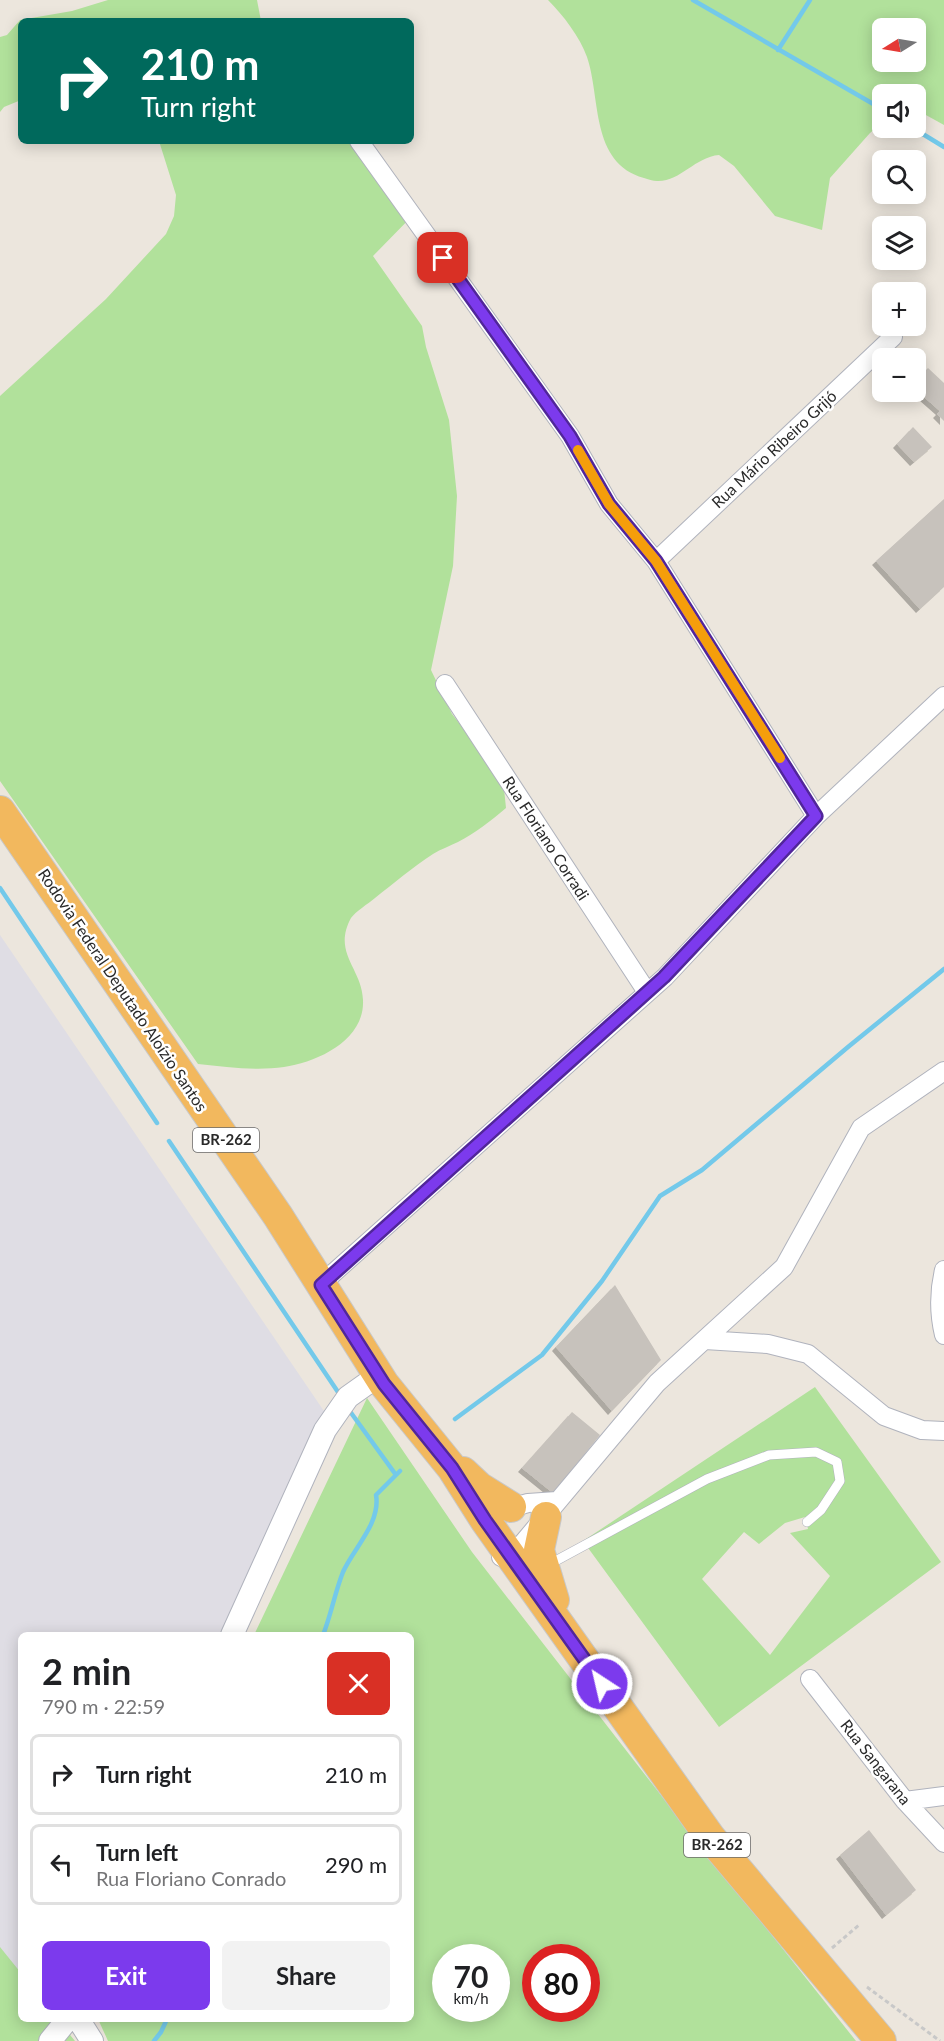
<!DOCTYPE html>
<meta charset="utf-8">
<style>
body{margin:0;font-family:Lato,sans-serif;background:#f2f2f2;color:#202124;height:100vh;display:flex;flex-direction:column;font-size:22px;white-space:nowrap}
*{box-sizing:border-box;margin:0}
p{font-size:20px;color:#757577}
.icon{flex:none;width:33px;height:33px;fill:none;stroke:currentColor;stroke-width:2;stroke-linecap:round;stroke-linejoin:round}
.map{position:relative;flex:1;overflow:hidden}
.details{position:absolute;left:18px;top:1632px;width:396px;height:390px;display:flex;flex-direction:column;background:#fff;border-radius:9px;box-shadow:0 3px 15px #0003}
.details>*{flex:none}
.banner{position:absolute;left:18px;top:18px;width:396px;height:126px;border-radius:9px;box-shadow:0 3px 15px #0003;background:#00695c;color:#fff;overflow:hidden}
.needle{width:39px;rotate:259deg}
.fabs{position:absolute;left:872px;top:18px;display:grid;gap:12px}
.fabs a{display:grid;place-items:center;width:54px;height:54px;border-radius:9px;background:#fff;box-shadow:0 3px 15px #0003;font-size:30px}
.speed{position:absolute;left:432px;top:1944px;display:flex;gap:12px;font-size:30px;font-weight:700;text-align:center}
.speed>*{display:grid;place-content:center;width:78px;height:78px;border-radius:50%;background:#fff;box-shadow:0 3px 15px #0003;line-height:1}
.speed small{font-size:15px;font-weight:400}
.speed .limit{border:9px solid #d22;background:#fff;color:#111}
.pin{position:absolute;display:grid;place-items:center;width:51px;height:51px;color:#fff;margin:-26px;border-radius:12px;box-shadow:0 3px 9px #0006}
.me{position:absolute;width:66px;margin:-33px;rotate:325deg;stroke-linejoin:round;filter:drop-shadow(0 0 4px #0008)}
.turn{display:flex;align-items:center;gap:21px;height:126px;padding:0 24px;font-size:27px}
.turn .icon{width:78px;height:78px;stroke-width:2.5}
.turn b{display:block;font-size:42px;line-height:51px}
.round{display:grid;place-items:center;flex:none;width:63px;height:63px;border-radius:9px;background:#f2f2f2}
.head{display:flex;align-items:center;justify-content:space-between;height:102px;padding:0 24px}
h1{font-size:36px;font-weight:700;line-height:45px}
.cta{display:flex;gap:12px;margin-top:auto;padding:12px 24px}
.cta a{flex:1;height:69px;border-radius:9px;background:#7c3aed;color:#fff;font-size:24px;font-weight:700;line-height:69px;text-align:center}
.cta a+a{background:#f2f2f2;color:#202124}
ul{padding:0;list-style:none}
li{display:flex;align-items:center;gap:18px;height:81px;margin:0 12px 9px;padding:0 12px;border:3px solid #e0e0e0;border-radius:9px}
li div{flex:1}
li b{display:block;font-size:22px}
li em{font-style:normal}
.map>svg:first-child{display:block}
</style>
<div class="map">
<svg width="944" height="2041" viewBox="0 0 944 2041">
<defs>
<filter id="shadow"><feDropShadow dx="-4" dy="4" stdDeviation="0" flood-color="#0004"/></filter>
</defs>
<rect width="100%" height="100%" fill="#ece6dd"/>
<path fill="#dfdde4" d="M0,935L328,1417L221,1635H21V2019L37,2041H0Z"/>
<path fill="#b1e19b" fill-rule="evenodd" d="M108,0H257L261,21H21V100L4,107L0,112V37L7,35L20,20L72,11Z
M548,0H944V125L915,109V94H882V123L870,133L830,178L822,230L775,216L734,166L719,155C695,157 680,182 657,181C653,181 648,179 644,178C590,163 601,98 587,57C580,37 563,15 548,0ZM915,28V62H882V28Z
M159,141H351L418,210L373,256L422,326L426,347L449,420L457,496L453,566L431,670L452,714L503,779L506,808C491,821 475,833 458,842C450,846 441,849 433,854C413,867 394,883 375,898C368,904 356,911 351,918C332,953 362,968 363,1000C365,1040 318,1062 284,1067C256,1071 226,1067 198,1064L0,781V396L106,299L166,234L174,216L176,195Z
M815,1387L941,1562L719,1727L583,1541ZM805,1517L808,1529L790,1533L830,1576L770,1655L702,1579L744,1532L759,1544L785,1523Z
M367,1398L472,1552L681,1821L856,2041H108L98,2019H411V1635H254ZM446,1958H496V2008H446ZM536,1958H586V2008H536Z
M0,1947L21,1973V2019H57L75,2041H0Z"/>
<g fill="none" stroke-linecap="round" stroke-linejoin="round">
<path stroke="#73c9ea" stroke-width="4.5" d="M693,0L882,109
M778,50L810,0
M913,128L944,147
M0,888L157,1123
M169,1141L340,1395
M349,1410L396,1475
M455,1419L542,1355L602,1281L660,1196L702,1170L848,1047L944,969
M323,1635C331,1615 335,1592 343,1572C353,1549 381,1523 376,1495L400,1471
M154,2041L161,2032L167,2019"/>
</g>
<path fill="#c7c2bc" filter="url(#shadow)" d="M928,368L944,383V421L937,414L940,411L915,389V381Z
M913,427L932,447L914,462L897,444Z
M944,499V587L920,609L876,561Z
M615,1285L661,1360L612,1411L556,1347Z
M572,1412L600,1435L553,1493L522,1468Z
M869,1830L916,1890L886,1915L840,1855Z"/>
<g fill="none" stroke-linecap="round" stroke-linejoin="round">
<g stroke="#b0b3bd" stroke-width="10">
<path id="service" d="M548,1565L707,1479L769,1455L816,1452L837,1462L840,1481L821,1510L807,1522"/>
</g>
<g stroke="#b0b3bd" stroke-width="20">
<path id="minor" d="M359,141L570,436L609,504L656,561L816,816
M656,561L893,337
M445,684L647,992
M944,1270C939,1291 939,1314 944,1335
M320,1285L665,977L816,816L944,696
M705,1340L768,1344L808,1354L884,1416L922,1430L944,1431
M503,1510L528,1503L557,1501
M501,1557L522,1544L657,1383L784,1267L861,1128L944,1071
M810,1679L905,1801L944,1843
M905,1801L944,1796"/>
</g>
<g stroke="#b0b3bd" stroke-width="24">
<path id="tertiary" d="M232,1635L325,1430L348,1397L379,1375
M78,2019L92,2041
M50,2041L68,2019"/>
</g>
<g stroke="#c8c8c8" stroke-width="32">
<path id="trunk" d="M0,811L278,1216L384,1384L452,1468L485,1520L710,1837L881,2041
M463,1472L479,1487L511,1507
M546,1517L539,1550L554,1600"/>
</g>
<path stroke="#c8c8c8" stroke-width="3" stroke-dasharray="4.5 3" stroke-linecap="butt" d="M832,1948L859,1925
M867,1987L940,2041"/>
<use href="#service" stroke="#fff" stroke-width="9"/>
<use href="#minor" stroke="#fff" stroke-width="18"/>
<use href="#tertiary" stroke="#fff" stroke-width="22"/>
<use href="#trunk" stroke="#f2b85e" stroke-width="30"/>
</g>
<g fill="none" stroke-linecap="round" stroke-linejoin="round">
<g stroke="#51269a" stroke-width="15">
<path id="route" d="M443,258L570,436L609,504L656,561L816,816L664,977L321,1285L384,1384L452,1468L485,1520L602,1684"/>
</g>
<use href="#route" stroke="#7c3aed" stroke-width="10"/>
<path stroke="#f59e0b" stroke-width="10" d="M578,450L609,504L656,561L780,758"/>
</g>
<g text-anchor="middle" stroke-width="5" stroke-linejoin="round" paint-order="stroke">
<g fill="#fff" stroke="#6a6a6a" stroke-width="1.5">
<rect x="193" y="1128" width="66" height="24" rx="4.5"/>
<rect x="684" y="1833" width="66" height="24" rx="4.5"/>
</g>
<g font-size="15" font-weight="bold" fill="#2a2a2a">
<text x="226" y="1145">BR-262</text>
<text x="717" y="1850">BR-262</text>
</g>
<g font-size="16" fill="#2a2a2a" stroke="#fff">
<text transform="translate(774 449) rotate(-43)" y="6">Rua Mário Ribeiro Grijó</text>
<text transform="translate(546 838) rotate(57)" y="6">Rua Floriano Corradi</text>
<text transform="translate(123 990) rotate(56)" y="6">Rodovia Federal Deputado Aloízio Santos</text>
<text transform="translate(876 1762) rotate(52)" y="6">Rua Sangarana</text>
</g>
</g>
</svg>
<div class="fabs">
<a><svg class="needle" viewBox="-14 -14 28 28"><path d="M0-13l5 13h-10z" fill="#e53935"/><path d="M0 13l5-13h-10z" fill="#757577"/></svg></a>
<a><svg class="icon" aria-label="sound" viewBox="0 0 24 24"><path d="M4 9h4l5-4v14l-5-4H4zM17 9q2 3 0 6"/></svg></a>
<a><svg class="icon" aria-label="search" viewBox="0 0 24 24"><circle cx="10" cy="10" r="6"/><path d="M15 15l6 6"/></svg></a>
<a><svg class="icon" aria-label="layers" viewBox="0 0 24 24"><path d="M12 4l9 5-9 5-9-5zM3 14l9 5 9-5"/></svg></a>
<a>+</a>
<a>−</a>
</div>
<div class="speed"><div>70<small>km/h</small></div><div class="limit">80</div></div>
<div class="pin" style="left:443px;top:258px;background:#d93025"><svg class="icon" aria-label="arrive" viewBox="0 0 24 24"><path d="M6 21V4h12l-3 4 3 4H6"/></svg></div>
<svg class="me" style="left:602px;top:1684px" viewBox="-20 -20 40 40"><circle r="17" fill="#7c3aed" stroke="#fff" stroke-width="3"/><path d="M0-11L8 9 0 5-8 9z" fill="#fff"/></svg>
<div class="banner">
<div class="turn"><svg class="icon" aria-label="right" viewBox="0 0 24 24"><path d="M7 20v-9h11M14 6l5 5-5 5"/></svg><div><b>210 m</b>Turn right</div></div>
</div>
<section class="details">
<div class="head"><div><h1>2 min</h1><p>790 m · 22:59</p></div><a class="round" style="background:#d93025;color:#fff"><svg class="icon" aria-label="close" viewBox="0 0 24 24"><path d="M6 6l12 12M18 6L6 18"/></svg></a></div>
<ul>
<li><svg class="icon" aria-label="right" viewBox="0 0 24 24"><path d="M7 20v-9h11M14 6l5 5-5 5"/></svg><div><b>Turn right</b></div><em>210 m</em></li>
<li><svg class="icon" aria-label="left" viewBox="0 0 24 24"><path d="M17 20v-9H6M10 6l-5 5 5 5"/></svg><div><b>Turn left</b><p>Rua Floriano Conrado</p></div><em>290 m</em></li>
</ul>
<div class="cta"><a>Exit</a><a>Share</a></div>
</section>
</div>
